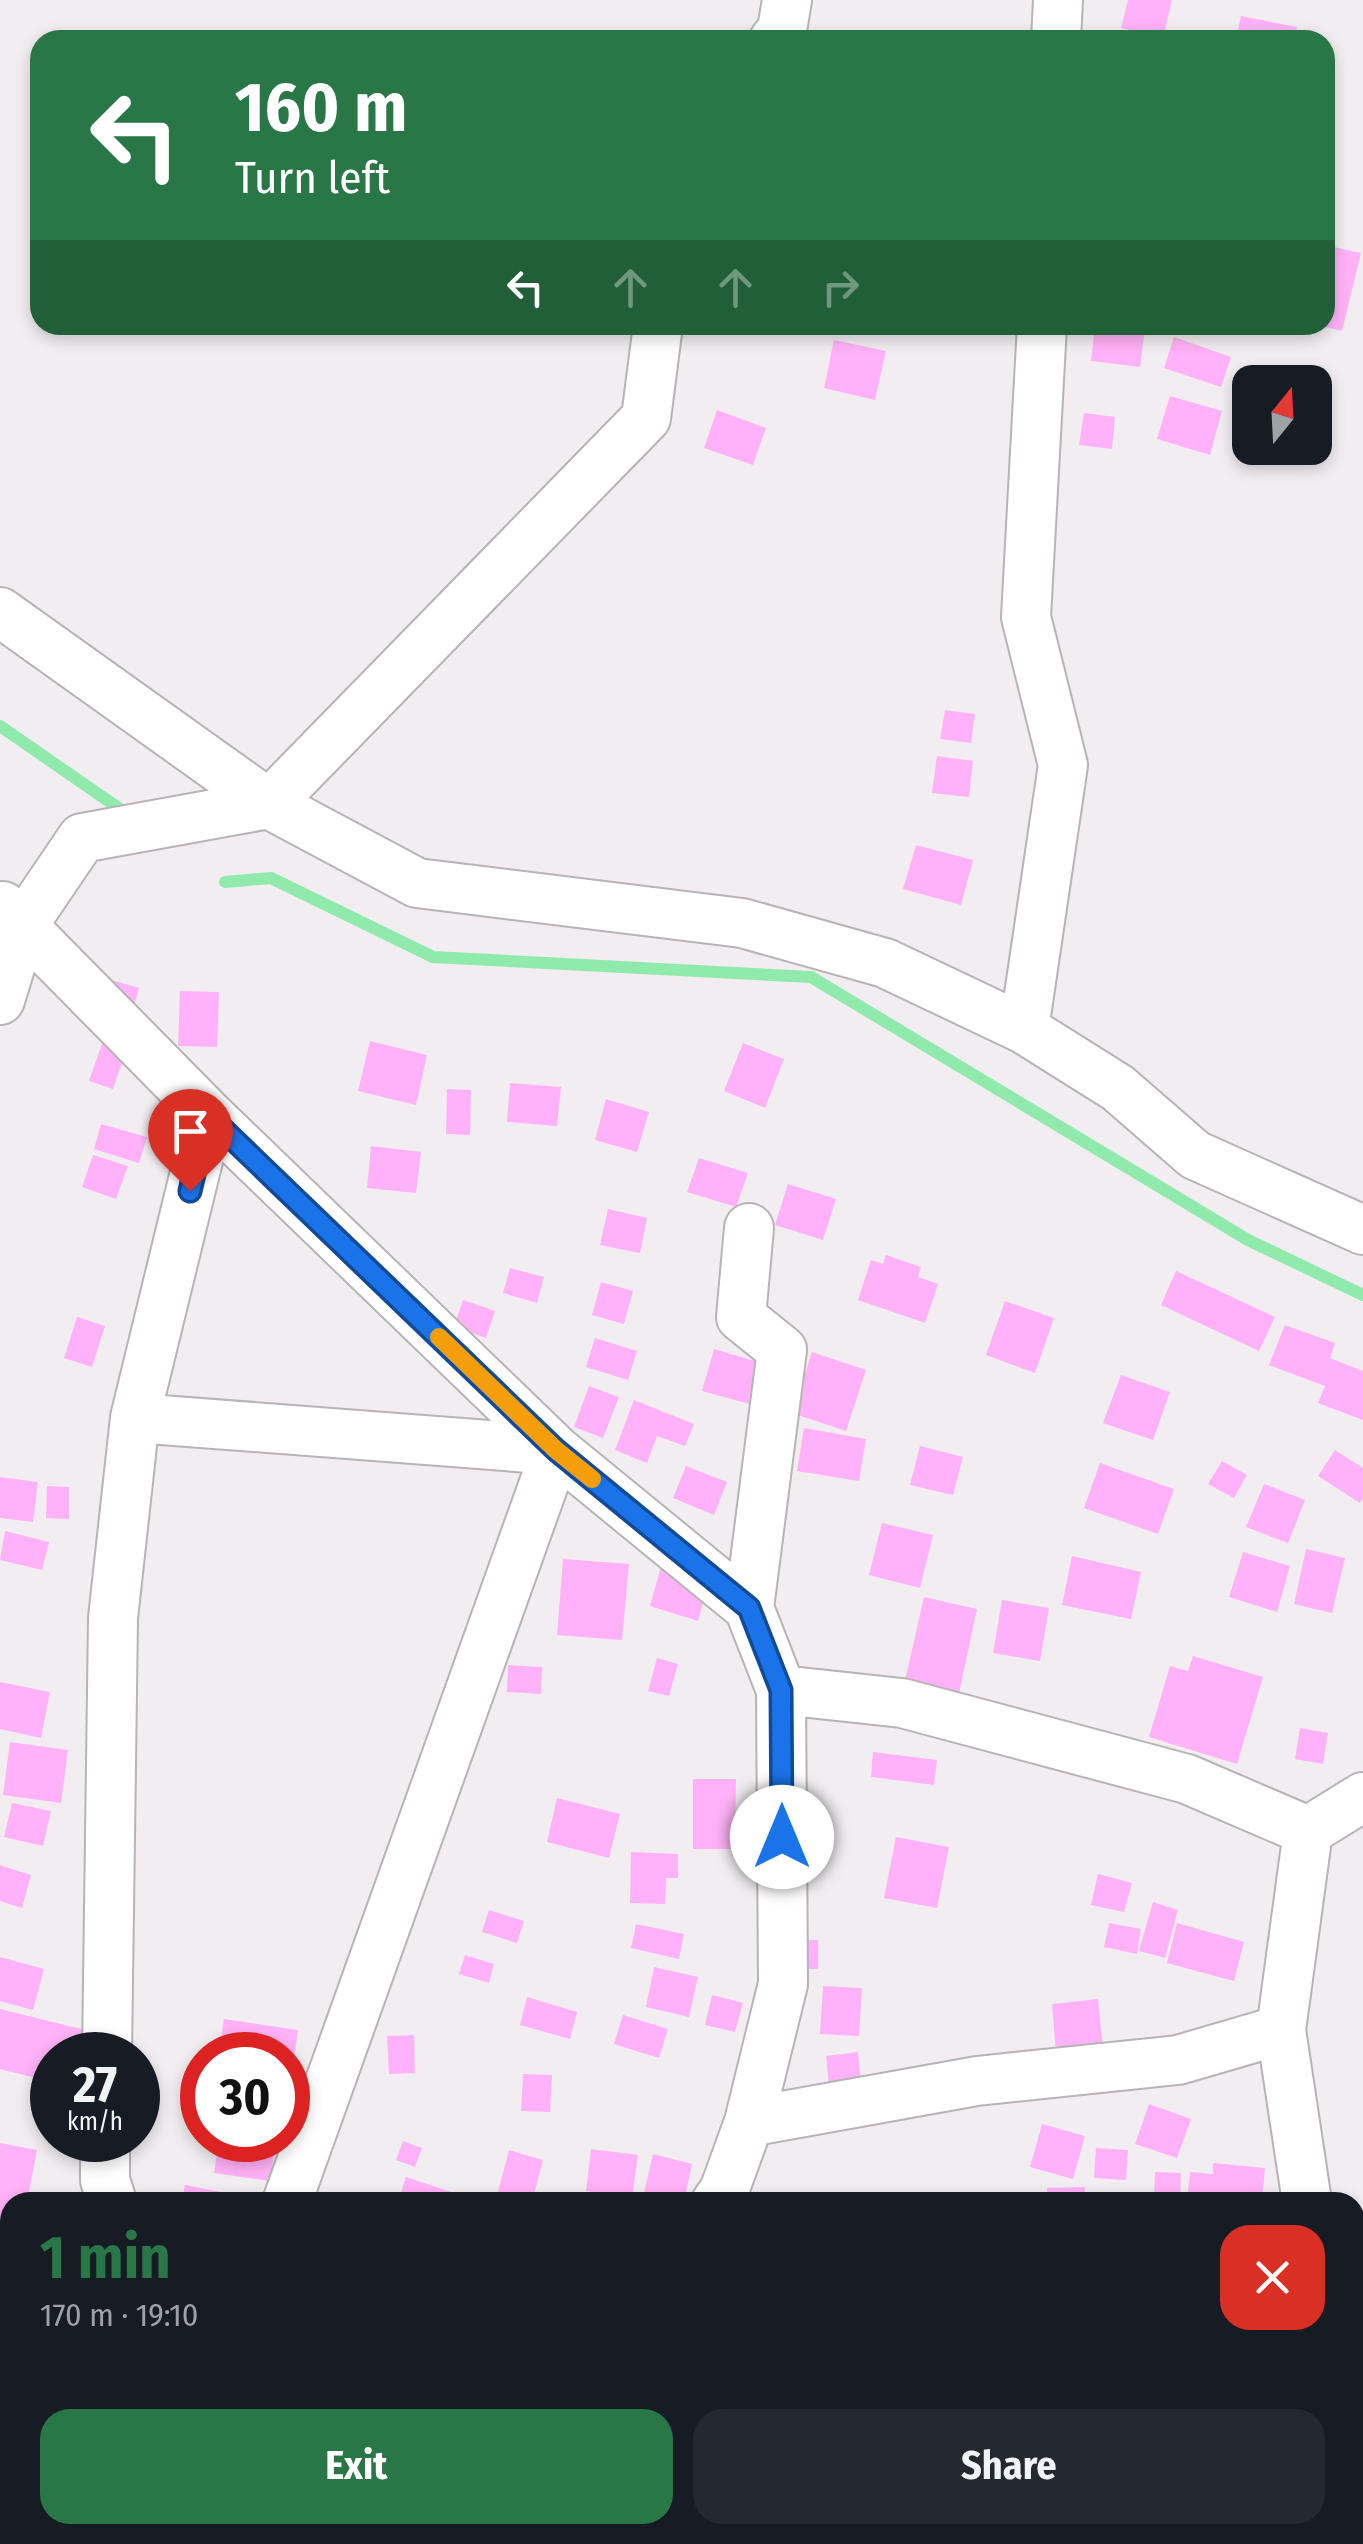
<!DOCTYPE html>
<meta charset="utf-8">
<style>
body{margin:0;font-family:"Fira Sans Condensed",sans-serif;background:#242831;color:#f1f3f6;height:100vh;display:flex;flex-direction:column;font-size:38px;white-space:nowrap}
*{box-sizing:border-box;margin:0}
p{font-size:32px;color:#9ea1a6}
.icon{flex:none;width:55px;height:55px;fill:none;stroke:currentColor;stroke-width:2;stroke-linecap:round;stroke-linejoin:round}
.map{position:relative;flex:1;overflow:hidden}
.panel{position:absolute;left:0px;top:2192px;width:1365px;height:352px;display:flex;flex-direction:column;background:#171b24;border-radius:30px 30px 0 0;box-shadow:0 5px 15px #0003}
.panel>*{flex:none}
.hud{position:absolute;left:30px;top:30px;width:1305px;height:305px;border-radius:30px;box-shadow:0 5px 15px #0003;background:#297746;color:#fff;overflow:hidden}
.needle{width:65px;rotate:18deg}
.tools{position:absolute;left:1232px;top:365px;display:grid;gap:20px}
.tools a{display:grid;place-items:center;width:100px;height:100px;border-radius:20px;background:#171b24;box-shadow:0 5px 15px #0003;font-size:50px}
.speed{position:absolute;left:30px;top:2032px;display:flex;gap:20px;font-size:50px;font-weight:700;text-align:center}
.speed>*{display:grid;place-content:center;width:130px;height:130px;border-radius:50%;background:#171b24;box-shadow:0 5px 15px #0003;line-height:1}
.speed small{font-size:25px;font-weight:400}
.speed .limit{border:15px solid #d22;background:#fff;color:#111}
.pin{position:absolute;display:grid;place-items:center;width:85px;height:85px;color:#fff;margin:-102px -42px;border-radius:50% 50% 50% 0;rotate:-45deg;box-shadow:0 0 10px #0007}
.pin .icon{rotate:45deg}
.me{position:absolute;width:110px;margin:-55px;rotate:0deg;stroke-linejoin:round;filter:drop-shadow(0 0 8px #0008)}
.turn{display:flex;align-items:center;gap:35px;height:210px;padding:0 40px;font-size:45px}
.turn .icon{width:130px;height:130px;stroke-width:2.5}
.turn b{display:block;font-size:70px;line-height:85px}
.lanes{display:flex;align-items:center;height:95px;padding:0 40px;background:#0003;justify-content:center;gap:50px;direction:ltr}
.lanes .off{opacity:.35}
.round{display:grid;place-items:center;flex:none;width:105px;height:105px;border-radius:30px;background:#242831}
.head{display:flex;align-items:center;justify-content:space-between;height:170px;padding:0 40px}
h1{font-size:60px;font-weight:700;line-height:75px;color:#297746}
.action{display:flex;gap:20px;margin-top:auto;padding:20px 40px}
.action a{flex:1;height:115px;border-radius:30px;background:#297746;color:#fff;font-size:40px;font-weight:700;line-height:115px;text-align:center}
.action a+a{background:#242831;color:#f1f3f6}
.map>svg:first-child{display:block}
</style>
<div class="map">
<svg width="1363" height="2544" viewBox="0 0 1363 2544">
<rect width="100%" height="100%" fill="#f1edf1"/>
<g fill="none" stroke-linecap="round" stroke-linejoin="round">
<path stroke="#90eaab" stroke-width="12" d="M0,726L130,816
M225,882L271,878L433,957L811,977L1248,1240L1363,1295"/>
</g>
<path fill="#ffb2f7" d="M1128,0H1172L1163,38L1121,28Z
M1241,16L1297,27L1294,40H1236Z
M1002,32L1027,39V40H999Z
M1325,245L1361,253L1342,331L1325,327Z
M1095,325L1145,329L1140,367L1091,361Z
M1174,337L1231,357L1221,387L1164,368Z
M834,340L886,351L875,400L824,388Z
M1170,396L1222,411L1210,455L1157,439Z
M717,410L766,428L753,465L704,448Z
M1084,413L1115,417L1112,449L1079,445Z
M945,710L975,714L971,743L940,739Z
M937,756L973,761L969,797L932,793Z
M916,845L973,860L961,905L903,889Z
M108,979L139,988L133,1010L102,1001Z
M180,991L219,992L217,1047L178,1046Z
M103,1041L127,1049L113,1089L89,1081Z
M370,1041L427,1055L416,1105L358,1091Z
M743,1043L784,1059L765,1108L724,1091Z
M510,1083L561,1087L557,1126L507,1122Z
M447,1089L471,1090L470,1135L446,1134Z
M606,1099L649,1112L637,1152L595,1140Z
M101,1124L147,1137L139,1163L94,1149Z
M371,1146L421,1152L416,1193L367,1188Z
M93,1155L128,1166L116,1199L82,1187Z
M699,1158L748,1173L736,1207L687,1192Z
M788,1184L836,1199L823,1240L775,1225Z
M608,1209L647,1218L640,1253L600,1245Z
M886,1255L921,1267L918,1277L938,1284L925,1323L858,1300L871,1260L883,1264Z
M510,1268L544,1277L537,1303L503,1293Z
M1176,1271L1275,1317L1259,1351L1161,1305Z
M601,1282L633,1291L624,1324L592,1315Z
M463,1300L495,1311L486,1338L454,1327Z
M1005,1301L1054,1318L1035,1373L986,1355Z
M77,1317L105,1326L92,1367L64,1358Z
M1285,1325L1335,1343L1330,1358L1363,1371V1420L1318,1403L1325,1386L1269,1365Z
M595,1338L637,1351L628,1380L586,1367Z
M714,1349L772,1366L761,1407L702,1391Z
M812,1352L866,1370L846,1431L792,1413Z
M1121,1375L1170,1392L1153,1440L1103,1423Z
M589,1386L619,1397L603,1438L574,1427Z
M634,1400L694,1424L685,1446L657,1436L647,1463L615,1450Z
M804,1428L866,1439L859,1481L797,1471Z
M920,1446L963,1457L953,1495L910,1485Z
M1335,1450L1363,1468V1498L1360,1503L1318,1476Z
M1222,1461L1247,1475L1234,1498L1208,1484Z
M1100,1463L1174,1489L1158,1534L1084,1508Z
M686,1466L727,1482L714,1515L673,1498Z
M0,1477L38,1482L33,1522L0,1518Z
M1264,1484L1305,1500L1288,1543L1246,1527Z
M47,1486L69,1487V1519L46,1518Z
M882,1523L933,1535L920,1588L869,1575Z
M5,1531L49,1542L42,1570L0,1560Z
M1306,1549L1345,1558L1332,1613L1294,1604Z
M1243,1552L1290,1566L1277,1612L1229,1597Z
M1072,1556L1141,1572L1131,1619L1062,1605Z
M563,1559L629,1564L622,1640L557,1635Z
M662,1563L710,1577L698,1621L650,1606Z
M924,1597L977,1609L958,1698L904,1685Z
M1002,1600L1049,1608L1040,1661L993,1653Z
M1193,1656L1263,1677L1237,1764L1149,1737L1170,1666L1188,1671Z
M657,1658L678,1664L669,1696L648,1691Z
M508,1665L542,1667L541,1694L507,1692Z
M0,1682L50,1692L41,1738L0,1729Z
M1300,1728L1328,1733L1323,1764L1295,1759Z
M10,1742L68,1750L61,1803L3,1795Z
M873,1752L937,1760L934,1785L871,1777Z
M693,1779H736L735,1849H693Z
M557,1798L620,1814L609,1858L547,1842Z
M12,1803L51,1811L43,1846L4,1837Z
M896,1837L949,1847L937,1908L884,1898Z
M631,1852L678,1854V1878H666L665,1904L630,1903Z
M0,1865L31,1875L22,1908L0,1901Z
M1098,1874L1132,1883L1124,1912L1091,1905Z
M1153,1902L1178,1910L1165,1958L1139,1951Z
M489,1910L524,1921L517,1943L482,1932Z
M1109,1923L1141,1929L1137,1954L1104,1947Z
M1177,1923L1244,1942L1234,1981L1167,1963Z
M636,1924L684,1934L679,1959L631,1948Z
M795,1940H818V1969H795Z
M465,1955L494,1964L489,1983L459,1974Z
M0,1957L44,1969L33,2010L0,2001Z
M654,1967L698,1977L689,2017L646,2007Z
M823,1986L862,1988L859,2036L820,2034Z
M712,1995L743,2003L735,2032L705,2025Z
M527,1997L577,2012L570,2039L520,2025Z
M1098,1999L1103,2048L1056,2052L1052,2004Z
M0,2009L85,2030L78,2055H52V2082L0,2069Z
M623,2015L668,2029L659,2058L614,2044Z
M224,2019L298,2030L290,2086L288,2055H219Z
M414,2035L415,2073L389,2074L387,2036Z
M858,2052L861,2083L829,2087L826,2056Z
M523,2074L552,2075L550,2112L521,2111Z
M1149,2104L1191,2119L1177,2158L1135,2144Z
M1042,2124L1085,2136L1073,2179L1030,2167Z
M219,2140H276L270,2181L214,2173Z
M403,2141L422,2148L415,2167L396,2160Z
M0,2143L37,2150L27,2202H10V2223L0,2221Z
M1096,2148L1128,2150L1126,2180L1094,2178Z
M591,2149L638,2155L632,2197L586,2191Z
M509,2150L543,2160L532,2202L497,2196Z
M653,2154L692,2164L684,2202L643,2197Z
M1213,2163L1265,2168L1262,2202H1187L1190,2172L1213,2174Z
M1155,2172L1181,2173L1180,2202H1154Z
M406,2177L457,2194L454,2202H398Z
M185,2185L226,2193L224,2202H182Z
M1085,2187V2202H1047V2188Z
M10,2263V2290L2,2288Z
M1355,2347L1363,2348V2404H1355Z
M0,2470L10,2473L1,2505H0Z
M68,2535H114L112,2544H66Z
M499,2535H550L547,2544H496Z
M1108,2535H1149L1178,2543L1106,2544Z"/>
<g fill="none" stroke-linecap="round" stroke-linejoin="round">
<g stroke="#b7b3b6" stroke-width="52">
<path id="minor" d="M774,40L782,30L787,0
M1056,40L1058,0
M0,612L269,804L417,883L742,923L885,963L1024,1029L1118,1088L1195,1155L1363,1230
M3,906L209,1115L135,1418
M0,1000L23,925L82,838L269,804L646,418L658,325
M1024,1029L1063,765L1026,617L1042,325
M209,1115L556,1450L749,1608L781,1690
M749,1228L741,1317L782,1350L749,1608
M107,2055L113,1618L135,1418L556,1450L287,2202
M749,2122L783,1984L781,1690L902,1703L1187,1779L1308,1831
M105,2140V2180L112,2202
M716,2202L724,2191L749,2122L977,2081L1178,2060L1281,2030
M1307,2202L1281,2030L1308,1831L1363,1797
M0,2335L10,2338
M847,2535L869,2544
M688,2544L779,2535
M1251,2544L1253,2535"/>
</g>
<use href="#minor" stroke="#fff" stroke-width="48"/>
</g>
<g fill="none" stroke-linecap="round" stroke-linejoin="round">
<g stroke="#114b97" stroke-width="25">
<path id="route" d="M190,1191L208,1115L556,1450L749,1608L781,1690L782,1837"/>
</g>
<use href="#route" stroke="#1a73e8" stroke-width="18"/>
<path stroke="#f59e0b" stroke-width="18" d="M439,1337L556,1450L592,1479"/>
</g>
</svg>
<div class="tools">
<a><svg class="needle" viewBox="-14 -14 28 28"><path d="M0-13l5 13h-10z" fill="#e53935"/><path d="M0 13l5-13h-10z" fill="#9ea1a6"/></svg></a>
</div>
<div class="speed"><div>27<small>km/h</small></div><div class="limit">30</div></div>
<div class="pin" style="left:190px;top:1191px;background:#d93025"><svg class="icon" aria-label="arrive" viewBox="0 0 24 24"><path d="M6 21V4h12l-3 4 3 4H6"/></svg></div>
<svg class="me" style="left:782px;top:1837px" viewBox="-20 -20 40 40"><circle r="19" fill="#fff"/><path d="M0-13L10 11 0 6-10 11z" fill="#1a73e8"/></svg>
<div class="hud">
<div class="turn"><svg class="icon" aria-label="left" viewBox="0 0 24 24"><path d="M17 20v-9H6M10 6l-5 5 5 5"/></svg><div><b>160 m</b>Turn left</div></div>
<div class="lanes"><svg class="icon" aria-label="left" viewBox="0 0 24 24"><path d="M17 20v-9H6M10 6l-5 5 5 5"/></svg><svg class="icon off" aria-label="ahead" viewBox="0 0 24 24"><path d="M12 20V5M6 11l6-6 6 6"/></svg><svg class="icon off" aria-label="ahead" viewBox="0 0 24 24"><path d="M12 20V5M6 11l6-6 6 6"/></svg><svg class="icon off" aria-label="right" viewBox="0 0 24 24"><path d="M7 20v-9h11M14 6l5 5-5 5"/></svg></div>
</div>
<section class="panel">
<div class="head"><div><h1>1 min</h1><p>170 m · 19:10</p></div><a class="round" style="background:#d93025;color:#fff"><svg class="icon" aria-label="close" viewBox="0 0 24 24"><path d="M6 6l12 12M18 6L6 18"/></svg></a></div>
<div class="action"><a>Exit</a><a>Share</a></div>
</section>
</div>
